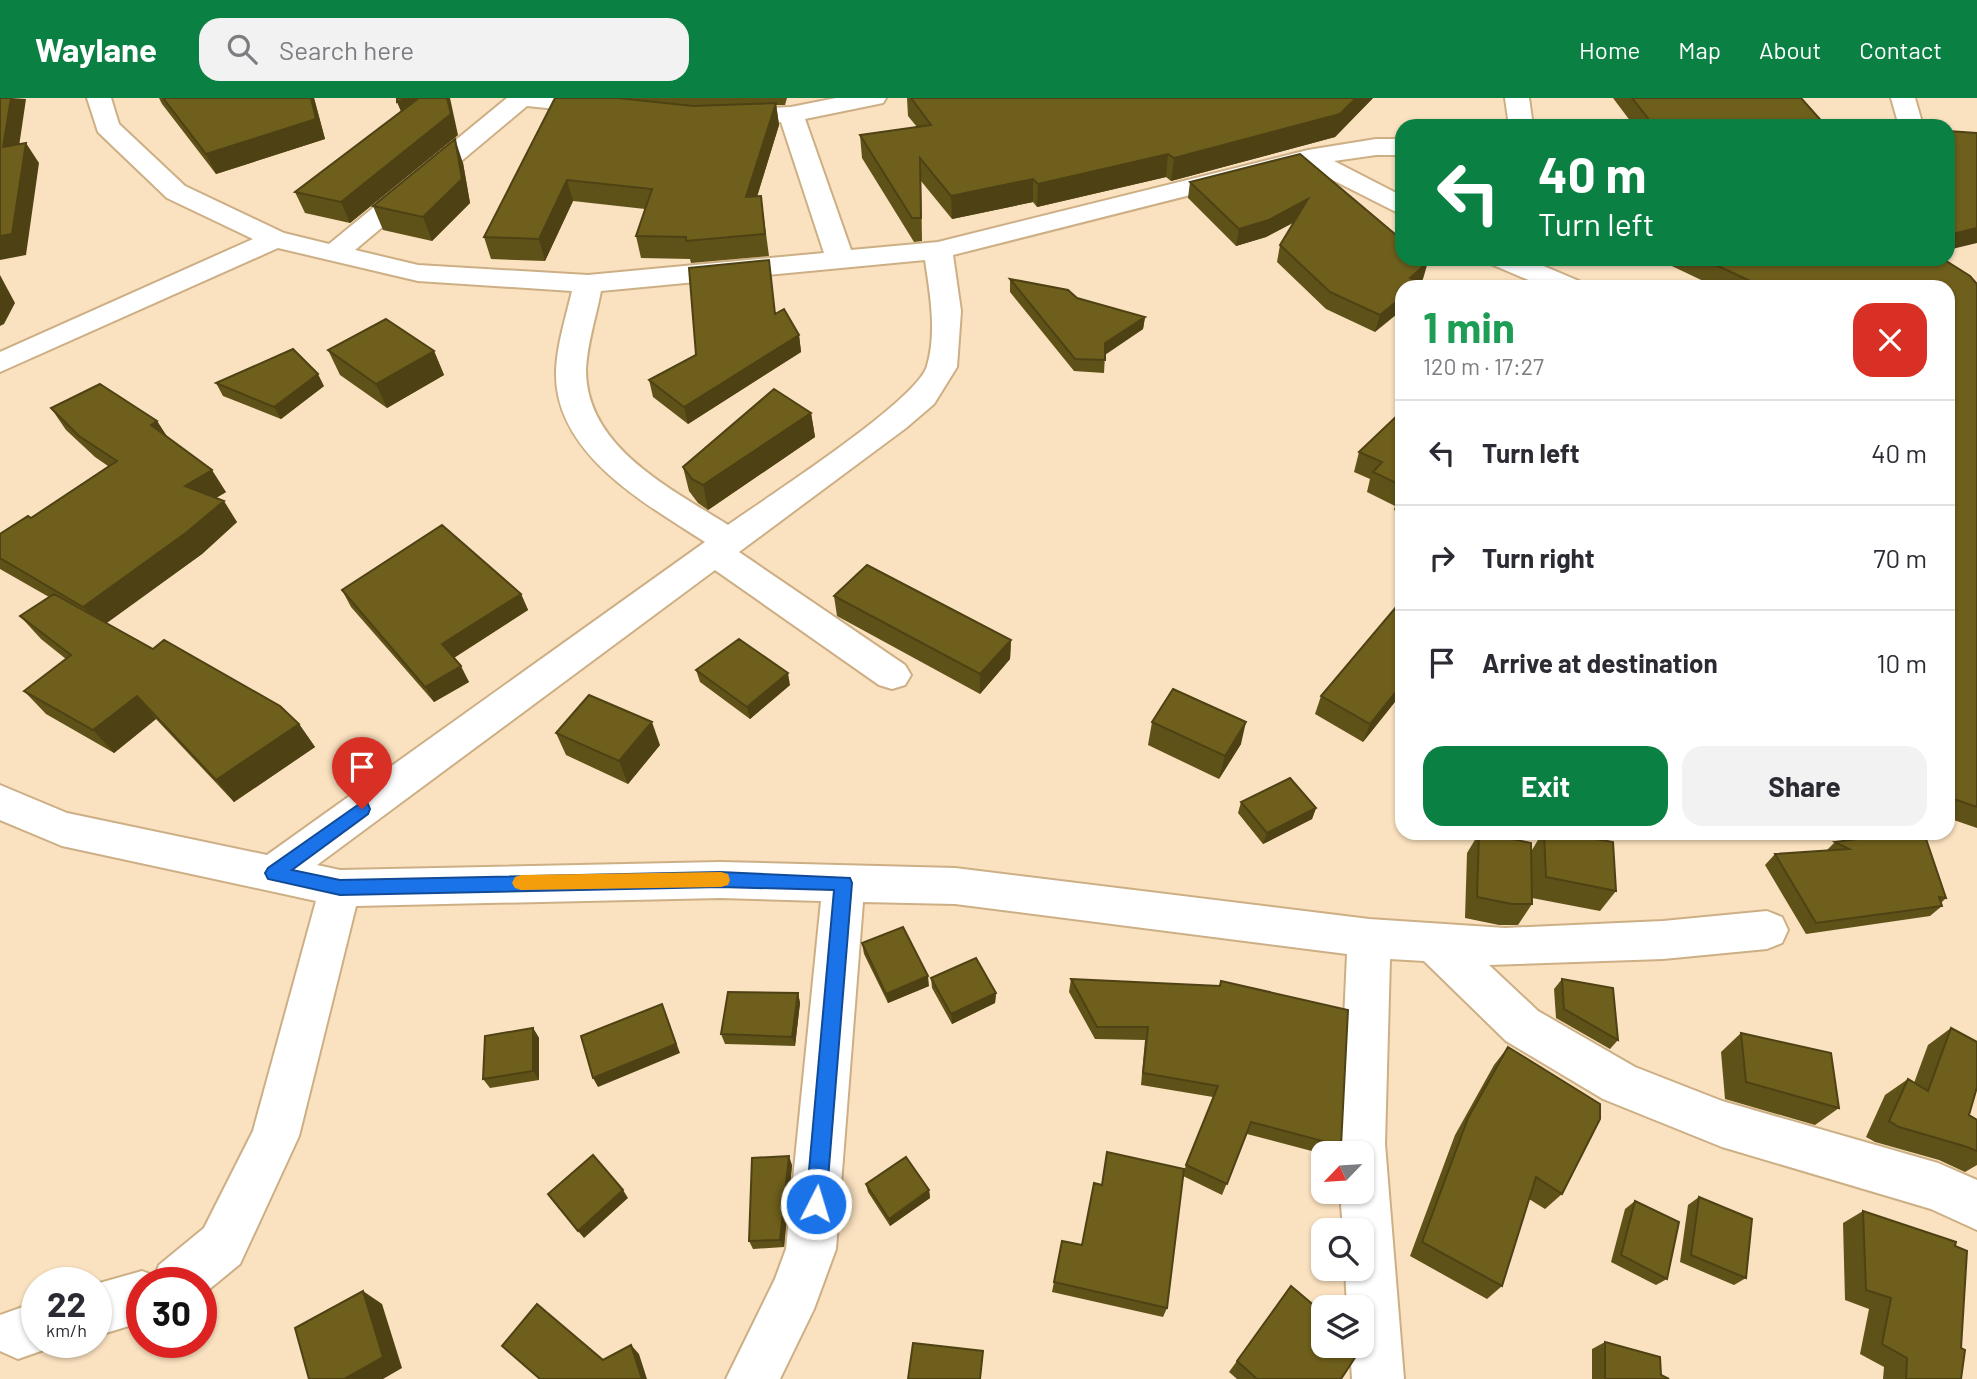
<!DOCTYPE html>
<meta charset="utf-8">
<style>
body{margin:0;font-family:Barlow,sans-serif;background:#f2f2f3;color:#2b2b33;height:100vh;display:flex;flex-direction:column;font-size:26px;white-space:nowrap}
*{box-sizing:border-box;margin:0}
p{font-size:23px;color:#7c7c81}
.icon{flex:none;width:38px;height:38px;fill:none;stroke:currentColor;stroke-width:2;stroke-linecap:round;stroke-linejoin:round}
.map{position:relative;flex:1;overflow:hidden}
.panel{position:absolute;left:1395px;top:182px;width:560px;height:560px;display:flex;flex-direction:column;background:#fff;border-radius:21px;box-shadow:0 2px 5px #0004}
.panel>*{flex:none}
.hud{position:absolute;left:1395px;top:21px;width:560px;height:147px;border-radius:21px;box-shadow:0 2px 5px #0004;background:#0b8043;color:#fff;overflow:hidden}
.needle{width:46px;rotate:245deg}
.tools{position:absolute;left:1311px;top:1043px;display:grid;gap:14px}
.tools a{display:grid;place-items:center;width:63px;height:63px;border-radius:14px;background:#fff;box-shadow:0 2px 5px #0004;font-size:35px}
.speed{position:absolute;left:21px;top:1169px;display:flex;gap:14px;font-size:35px;font-weight:700;text-align:center}
.speed>*{display:grid;place-content:center;width:91px;height:91px;border-radius:50%;background:#fff;box-shadow:0 2px 5px #0004;line-height:1}
.speed small{font-size:18px;font-weight:400}
.speed .limit{border:10px solid #d22;background:#fff;color:#111}
.pin{position:absolute;display:grid;place-items:center;width:60px;height:60px;color:#fff;margin:-72px -30px;border-radius:50% 50% 50% 0;rotate:-45deg;box-shadow:0 0 7px #0007}
.pin .icon{rotate:45deg}
.me{position:absolute;width:77px;margin:-38px;rotate:5deg;stroke-linejoin:round;filter:drop-shadow(0 0 5px #0008)}
.turn{display:flex;align-items:center;gap:24px;height:147px;padding:0 28px;font-size:32px}
.turn .icon{width:91px;height:91px;stroke-width:2.5}
.turn b{display:block;font-size:49px;line-height:60px}
.round{display:grid;place-items:center;flex:none;width:74px;height:74px;border-radius:21px;background:#f2f2f3}
.head{display:flex;align-items:center;justify-content:space-between;height:119px;padding:0 28px}
h1{font-size:42px;font-weight:700;line-height:52px;color:#1e9e55}
.cta{display:flex;gap:14px;margin-top:auto;padding:14px 28px}
.cta a{flex:1;height:80px;border-radius:21px;background:#0b8043;color:#fff;font-size:28px;font-weight:700;line-height:80px;text-align:center}
.cta a+a{background:#f2f2f3;color:#2b2b33}
ul{padding:0;list-style:none}
li{display:flex;align-items:center;gap:21px;height:105px;padding:0 28px;border-top:2px solid #e1e1e2}
li div{flex:1}
li b{display:block;font-size:26px}
li em{font-style:normal}
header{display:flex;align-items:center;gap:42px;box-sizing:border-box;height:98px;padding:0 35px;background:#0b8043;color:#fff}
header strong{font-size:33px}
nav{display:flex;gap:38px;margin-inline-start:auto;font-size:24px}
.search{width:490px;height:63px;background:#f2f2f3;display:flex;align-items:center;gap:18px;box-sizing:border-box;padding:0 24px;border-radius:21px;color:#7c7c81;font-size:26px}
.map>svg:first-child{display:block}
</style>
<header>
<strong>Waylane</strong>
<div class="search"><svg class="icon" aria-label="search" viewBox="0 0 24 24"><circle cx="10" cy="10" r="6"/><path d="M15 15l6 6"/></svg>Search here</div>
<nav><a>Home</a><a>Map</a><a>About</a><a>Contact</a></nav>
</header>
<div class="map">
<svg width="1977" height="1281" viewBox="0 0 1977 1281">
<rect width="100%" height="100%" fill="#fae1bf"/>
<g fill="none" stroke-linecap="round" stroke-linejoin="round">
<g stroke="#cdaf85" stroke-width="4">
<path id="street" d="M87,0H111L119,26L185,88L284,135L329,146L507,0H590L614,4L617,9L614,14L605,16L527,8L355,152L418,167L588,177L824,155L781,24L724,26L715,24L712,19L715,14L724,12L791,9L836,0H886L883,5L805,21L851,152L938,144L1308,52L1376,41H1402V57H1376L1334,63L1402,98V117L1305,68L953,157L961,213L957,269L934,306L906,330L739,454L905,567L911,577L905,587L892,591L879,587L715,472L317,767L340,772L720,764L955,770L1369,821L1505,830L1663,823L1767,813L1782,819L1788,832L1782,845L1767,851L1663,861L1489,867L1538,913L1635,969L1722,1003L1938,1065L1977,1082V1132L1931,1111L1722,1049L1603,1001L1506,943L1424,863L1390,861L1385,1046L1404,1281H1352L1350,1248H1362V1209H1347L1345,1171H1362V1132H1343L1340,1094H1362V1055H1338L1347,856L955,806L863,804L836,1151L814,1211L780,1281H726L775,1181L786,1151L821,803L720,800L356,808L299,1038L240,1166L201,1198V1185H142V1224L96,1238V1186L142,1173L155,1178L159,1167L204,1130L253,1033L316,803L62,748L0,722V687L67,715L267,757L705,444C645,405 554,356 556,273C557,246 566,219 572,193L418,183L278,150L0,274V254L253,141L167,100L98,34ZM925,162C930,196 937,234 927,268C917,303 766,400 728,427C672,391 586,350 586,272C587,246 596,219 601,193Z
M1505,0H1529L1533,28H1509Z
M1891,0H1915L1923,28H1899Z
M1489,161H1527L1579,183L1583,189H1545L1493,167Z
M37,1204V1244H57L55,1248L18,1261L0,1253V1217Z"/>
</g>
<use href="#street" fill="#fff" fill-rule="evenodd"/>
</g>
<path fill="#5f5218" d="M159,0H314L325,41L216,76L162,6Z
M555,0H787L785,7H776L779,27L757,99L761,98L769,158L691,165L690,161L641,160L636,138L645,111L573,103L545,163L491,161L484,139Z
M907,0H1373L1335,39L1171,83L1166,79L1037,109L1033,104L952,121L921,83L922,143L914,144L862,60L860,37L917,29L908,18Z
M1613,0H1801L1826,28H1634Z
M458,37L350,125L305,115L295,94Z
M1300,56L1423,181L1375,234L1326,211L1277,164L1280,147L1295,124L1266,139L1236,148L1188,100L1190,84Z
M463,65L470,105L432,143L383,132L373,108Z
M1657,161H1943L1977,186V730L1948,720V189H1716Z
M1010,181L1145,219L1143,231L1105,257L1104,275L1074,273L1010,194Z
M776,215L799,237L801,254L688,326L653,299L649,282Z
M328,252L434,253L444,277L387,310L340,277Z
M216,285L324,288L281,321L223,298Z
M51,310L157,323L168,340L226,394L216,400L237,424L202,456L106,525L153,551L299,626L315,649L234,704L156,621L114,655L46,616L24,593L66,561L41,541L20,518L49,499L0,471V436L31,420L108,368L95,359L66,332Z
M1402,312V417L1394,412L1395,408L1367,394L1370,381L1354,374L1359,354Z
M811,315L815,339L708,412L698,405L689,393L683,369Z
M342,492L521,496L528,512L454,560L469,584L434,604L351,509Z
M834,498L1011,542L1010,561L980,596L837,518Z
M696,572L790,587L750,621L700,584Z
M1402,595L1363,644L1315,616L1321,598Z
M1152,624L1241,646L1219,681L1148,647Z
M556,635L660,647L628,686L566,657Z
M1241,704L1316,710L1312,721L1263,746L1238,715Z
M1479,735H1485L1532,752L1542,735H1563L1616,793L1600,813L1532,800V806L1518,827H1499L1465,820L1467,755Z
M1835,744L1946,800L1941,805L1942,808L1930,818L1806,836L1765,767L1775,756L1827,752Z
M862,845L929,888L888,905L864,856Z
M931,880L996,895L995,905L952,926L932,890Z
M1071,881L1219,888L1221,883L1341,1048L1337,1055H1323V1056L1247,1036L1222,1097L1183,1078L1167,1210L1163,1219L1052,1194L1062,1143L1082,1147L1101,1087L1183,1075L1213,999L1141,987L1145,942L1095,941L1069,894Z
M1562,881L1618,942L1610,951L1556,920L1554,891Z
M798,895L800,905L795,948L725,946L721,936Z
M533,930L539,940V982L490,990L483,981Z
M1951,930L1969,1017L1977,1022V1067L1965,1074L1939,1062L1875,1044L1866,1039L1885,997L1908,981L1914,985L1928,947Z
M1741,935L1839,1010L1815,1027L1725,1001L1721,954Z
M1508,949L1562,1096L1545,1111L1529,1101L1502,1188L1487,1201L1410,1158L1455,1037L1494,967Z
M792,1067L784,1149L753,1151L749,1143Z
M866,1086L929,1092L930,1100L890,1128L868,1094Z
M1699,1099L1746,1180L1734,1187L1680,1164L1688,1107Z
M1635,1103L1667,1181L1656,1187L1611,1164L1625,1111Z
M1863,1113L1955,1148L1961,1250V1281H1883L1884,1269L1860,1256L1869,1211L1845,1202L1843,1125Z
M1291,1188L1341,1281H1237L1229,1274Z
M1605,1244L1661,1277L1669,1281H1592V1251Z"/>
<path fill="#4e4214" d="M11,0L26,1L16,69L3,49Z
M311,0H314L325,41L216,76L206,56Z
M408,0H450L458,37L350,125L341,104L402,16L397,4Z
M1356,0H1373L1335,39L1171,83L1174,60Z
M776,5L779,27L750,121L746,99Z
M455,41L463,65L470,105L432,143L423,119Z
M26,45L39,65L26,157L0,162V138Z
M1168,56L1166,79L1037,109L1038,86Z
M1033,81V104L952,121L951,98Z
M567,82L573,103L545,163L539,141Z
M1308,101L1305,118L1266,139L1236,148L1239,131Z
M1977,130V145L1948,152V137Z
M1428,164L1423,181L1419,184L1418,189H1408L1410,180Z
M0,177L15,205L4,226L0,228Z
M1402,199V212L1375,234L1380,217Z
M1145,219L1143,231L1104,257L1105,245Z
M799,237L801,254L688,326L684,309Z
M434,253L444,277L387,310L376,286Z
M318,276L324,288L281,321L274,309Z
M811,315L815,339L708,412L703,387Z
M157,323L171,345L151,327Z
M212,372L226,394L199,410L185,388Z
M224,403L237,424L202,456L100,530L83,509Z
M521,496L528,512L450,562L442,546Z
M1011,542L1010,561L980,596V576Z
M461,568L469,584L434,604L425,589Z
M788,575L790,587L750,621L747,609Z
M1402,586V595L1363,644L1370,626Z
M137,598L156,621L114,655L93,632Z
M652,624L660,647L628,686L619,663Z
M1246,624L1241,646L1219,681L1225,658Z
M299,626L315,649L234,704L216,682Z
M1316,710L1312,721L1263,746L1267,735Z
M928,878L929,888L888,905L886,896Z
M798,895L800,905L795,948L792,939Z
M996,895L995,905L952,926L951,916Z
M662,906L680,955L598,989L593,980Z
M533,930L539,940V982L533,973Z
M789,1058L792,1067L784,1149L780,1142Z
M623,1092L628,1100L584,1140L578,1133Z
M929,1092L930,1100L890,1128L889,1121Z
M363,1193L382,1206L402,1270L383,1281H344Z
M631,1247L639,1256L647,1281H642Z"/>
<path fill="#6f5f1c" stroke="#4e4214" stroke-width="2" d="M0,0H11L3,49L26,45L12,136L0,138Z
M163,0H311L316,21L206,56Z
M397,0H408L397,4Z
M419,0H447L451,16L341,104L295,94Z
M555,0H618L693,8L776,5L746,99L761,98L765,136L686,143V139L636,138L652,91L567,82L539,141L484,139Z
M911,0H1356L1340,16L1174,60L1168,56L1038,86L1033,81L951,98L920,60L921,120H912L860,37L931,27Z
M1632,0H1801L1826,28H1654Z
M1948,33L1977,35V130L1948,137Z
M455,41L462,81L423,119L373,108Z
M1300,56L1402,142V161H1424L1428,164L1410,180L1419,184L1413,189H1402V199L1380,217L1330,194L1280,147L1308,101L1269,122L1239,131L1190,84Z
M1703,161H1943L1970,178L1977,186V709L1948,699V189H1763Z
M769,162L775,216L784,211L799,237L684,309L649,282L696,257L689,170Z
M1010,181L1068,192L1077,200L1145,219L1105,245V262L1075,261Z
M386,221L434,253L376,286L328,252Z
M293,251L318,276L274,309L216,285Z
M100,286L157,323L151,327L212,372L185,388L224,403L187,434L83,509L0,460V436L28,418L31,420L117,363L79,338L51,310Z
M774,291L811,315L703,387L692,381L683,369Z
M1402,313V388L1373,374L1382,364L1359,354Z
M442,427L521,496L442,546L461,568L425,589L342,492Z
M867,467L1011,542L980,576L834,498Z
M54,496L153,551L164,542L280,608L299,626L216,682L137,598L93,632L24,593L71,557L20,518Z
M1402,502V586L1370,626L1321,598Z
M739,541L788,575L747,609L696,572Z
M1173,591L1246,624L1225,658L1152,624Z
M589,597L652,624L619,663L556,635Z
M1290,680L1316,710L1267,735L1241,704Z
M1479,735H1485L1531,745L1532,806H1512L1477,799Z
M1544,735H1563L1613,744L1616,793L1546,779Z
M1902,735H1924L1946,800L1939,799L1942,808L1816,825L1775,756L1849,751L1835,744Z
M903,829L928,878L886,896L862,845Z
M976,860L996,895L951,916L931,880Z
M1071,881L1220,888L1221,883L1348,912L1341,1048L1251,1024L1227,1086L1186,1067L1218,988L1143,975L1148,929H1097Z
M1562,881L1613,890L1618,942L1564,911Z
M728,894L798,895L792,939L721,936Z
M662,906L676,946L593,980L581,938Z
M533,930V973L483,981L485,938Z
M1951,930L1977,944V989L1969,1017L1977,1022V1053L1964,1048L1899,1029L1889,1023L1908,981L1928,993Z
M1741,935L1831,955L1839,1010L1746,984Z
M1508,949L1600,1006V1021L1562,1096L1536,1079L1502,1188L1422,1144L1468,1020Z
M1107,1054L1184,1071L1167,1210L1054,1184L1062,1143L1082,1147L1094,1085L1102,1087Z
M593,1057L623,1092L578,1133L548,1096Z
M789,1058L780,1142L749,1143L752,1060Z
M906,1059L929,1092L889,1121L866,1086Z
M1699,1099L1752,1121L1746,1180L1691,1157Z
M1635,1103L1679,1124L1667,1181L1621,1157Z
M1863,1113L1956,1144L1955,1148L1967,1153L1961,1250L1965,1252L1961,1281H1906L1907,1260L1882,1246L1891,1200L1866,1192Z
M1291,1188L1323,1215V1248H1359L1360,1252L1341,1281H1257L1237,1263Z
M363,1193L383,1259L344,1281H309L295,1230Z
M537,1206L603,1262L631,1247L642,1281H540L502,1248Z
M1605,1244L1660,1259L1661,1277L1669,1281H1605Z
M913,1245L983,1253L980,1281H908Z"/>
<path fill="#1a73e8" stroke="#114b97" stroke-width="2" d="M362,704L368,706L370,711L368,716L292,772L340,782L720,774L850,780L852,785L826,1106L823,1113L816,1116L809,1113L806,1106L834,792L720,789L340,797L268,781L265,775L268,770Z"/>
<path fill="#f59e0b" d="M721,774L728,776L730,782L728,787L721,789L521,792L515,790L512,785L515,779L521,777Z"/>
</svg>
<div class="tools">
<a><svg class="needle" viewBox="-14 -14 28 28"><path d="M0-13l5 13h-10z" fill="#e53935"/><path d="M0 13l5-13h-10z" fill="#7c7c81"/></svg></a>
<a><svg class="icon" aria-label="search" viewBox="0 0 24 24"><circle cx="10" cy="10" r="6"/><path d="M15 15l6 6"/></svg></a>
<a><svg class="icon" aria-label="layers" viewBox="0 0 24 24"><path d="M12 4l9 5-9 5-9-5zM3 14l9 5 9-5"/></svg></a>
</div>
<div class="speed"><div>22<small>km/h</small></div><div class="limit">30</div></div>
<div class="pin" style="left:362px;top:711px;background:#d93025"><svg class="icon" aria-label="arrive" viewBox="0 0 24 24"><path d="M6 21V4h12l-3 4 3 4H6"/></svg></div>
<svg class="me" style="left:816px;top:1106px" viewBox="-20 -20 40 40"><circle r="17" fill="#1a73e8" stroke="#fff" stroke-width="3"/><path d="M0-11L8 9 0 5-8 9z" fill="#fff"/></svg>
<div class="hud">
<div class="turn"><svg class="icon" aria-label="left" viewBox="0 0 24 24"><path d="M17 20v-9H6M10 6l-5 5 5 5"/></svg><div><b>40 m</b>Turn left</div></div>
</div>
<section class="panel">
<div class="head"><div><h1>1 min</h1><p>120 m · 17:27</p></div><a class="round" style="background:#d93025;color:#fff"><svg class="icon" aria-label="close" viewBox="0 0 24 24"><path d="M6 6l12 12M18 6L6 18"/></svg></a></div>
<ul>
<li><svg class="icon" aria-label="left" viewBox="0 0 24 24"><path d="M17 20v-9H6M10 6l-5 5 5 5"/></svg><div><b>Turn left</b></div><em>40 m</em></li>
<li><svg class="icon" aria-label="right" viewBox="0 0 24 24"><path d="M7 20v-9h11M14 6l5 5-5 5"/></svg><div><b>Turn right</b></div><em>70 m</em></li>
<li><svg class="icon" aria-label="arrive" viewBox="0 0 24 24"><path d="M6 21V4h12l-3 4 3 4H6"/></svg><div><b>Arrive at destination</b></div><em>10 m</em></li>
</ul>
<div class="cta"><a>Exit</a><a>Share</a></div>
</section>
</div>
